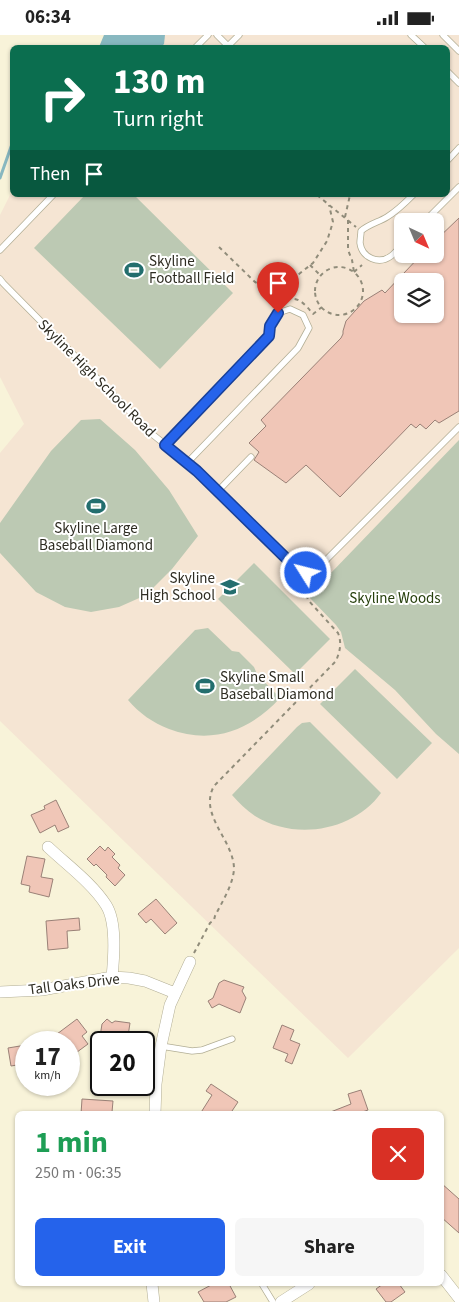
<!DOCTYPE html>
<meta charset="utf-8">
<style>
body{margin:0;font-family:"Source Sans 3",sans-serif;background:#f6f6f6;color:#222;height:100vh;display:flex;flex-direction:column;font-size:19px;white-space:nowrap}
*{box-sizing:border-box;margin:0}
p{font-size:16px;color:#767676}
.icon{flex:none;width:28px;height:28px;fill:none;stroke:currentColor;stroke-width:2;stroke-linecap:round;stroke-linejoin:round}
.map{position:relative;flex:1;overflow:hidden}
.drawer{position:absolute;left:15px;top:1076px;width:429px;height:175px;display:flex;flex-direction:column;background:#fff;border-radius:8px;box-shadow:0 1px 4px #0004}
.drawer>*{flex:none}
.top-card{position:absolute;left:10px;top:10px;width:440px;height:152px;border-radius:8px;box-shadow:0 1px 4px #0004;background:#0b6e4f;color:#fff;overflow:hidden}
.needle{width:32px;rotate:136deg}
.fabs{position:absolute;left:394px;top:178px;display:grid;gap:10px}
.fabs a{display:grid;place-items:center;width:50px;height:50px;border-radius:8px;background:#fff;box-shadow:0 1px 4px #0004;font-size:25px}
.speed{position:absolute;left:15px;top:996px;display:flex;gap:10px;font-size:25px;font-weight:700;text-align:center}
.speed>*{display:grid;place-content:center;width:65px;height:65px;border-radius:50%;background:#fff;box-shadow:0 1px 4px #0004;line-height:1}
.speed small{font-size:12px;font-weight:400}
.speed .limit{border:2px solid #111;border-radius:8px;background:#fff;color:#111}
.pin{position:absolute;display:grid;place-items:center;width:42px;height:42px;color:#fff;margin:-51px -21px;border-radius:50% 50% 50% 0;rotate:-45deg;box-shadow:0 0 5px #0007}
.pin .icon{rotate:45deg}
.me{position:absolute;width:55px;margin:-28px;rotate:306deg;stroke-linejoin:round;filter:drop-shadow(0 0 4px #0008)}
.turn{display:flex;align-items:center;gap:18px;height:105px;padding:0 20px;font-size:22px}
.turn .icon{width:65px;height:65px;stroke-width:2.5}
.turn b{display:block;font-size:35px;line-height:42px}
.then{display:flex;align-items:center;height:48px;padding:0 20px;background:#0003;gap:10px;font-size:19px}
.round{display:grid;place-items:center;flex:none;width:52px;height:52px;border-radius:8px;background:#f6f6f6}
.headline{display:flex;align-items:center;justify-content:space-between;height:85px;padding:0 20px}
h1{font-size:30px;font-weight:700;line-height:38px;color:#1e9e55}
.primary-button{display:flex;gap:10px;margin-top:auto;padding:10px 20px}
.primary-button a{flex:1;height:58px;border-radius:8px;background:#2563eb;color:#fff;font-size:20px;font-weight:700;line-height:58px;text-align:center}
.primary-button a+a{background:#f6f6f6;color:#222}
.status{display:flex;justify-content:space-between;align-items:center;height:35px;padding:0 25px;background:#fff;direction:ltr}
.status svg{height:14px;fill:currentColor}
.map>svg:first-child{display:block}
</style>
<div class="status"><b>06:34</b><svg viewBox="0 0 49 12"><path d="M0 12V9h3v3zM5 12V6h3v6zM10 12V3h3v9zM15 12V0h3v12zM26 1h20v11H26zM47 4h2v5h-2z"/></svg></div>
<div class="map">
<svg width="459" height="1267" viewBox="0 0 459 1267">
<rect width="100%" height="100%" fill="#f8f3d9"/>
<path fill="#f5e5d3" fill-rule="evenodd" d="M122,0H459V913L348,1023L0,686V418L24,389L0,342V180L12,156V160H448V12H110ZM402,186H435V219H402ZM402,246H435V279H402Z"/>
<path fill="#bcc9b3" d="M85,160H134L233,258L160,334L34,213Z
M100,384L135,415L169,455L198,501L172,534L146,560L119,572L91,577L65,572L36,557L0,518V488L51,416L81,385Z
M459,405V719L436,699L395,655L345,613L341,597L336,590L310,563L312,554L321,552L320,546L330,539Z
M254,528L330,604L295,639L218,564Z
M208,593L232,616L239,617L254,632L257,639L280,663C250,696 212,710 169,694C153,688 139,678 128,665L195,595Z
M355,634L432,708L397,744L320,669Z
M310,687L381,758C354,796 295,806 255,781C246,775 239,768 232,760L297,692L302,688Z"/>
<path fill="#88b8c0" d="M104,0H165L164,9L161,12H99Z"/>
<g fill="none" stroke-linecap="round" stroke-linejoin="round">
<path stroke="#88b8c0" stroke-width="3" d="M0,143L12,109"/>
</g>
<path fill="#f0c6b7" stroke="#9a8177" fill-rule="evenodd" d="M459,183V376L439,388L435,385L426,394L420,389L416,393L411,389L340,462L306,430L286,448L254,425L259,417L249,408L266,391L261,385L341,303L343,299V296L346,286L364,266L382,255L385,258L422,219H435V206ZM402,246H435V279H402Z
M56,765L69,792L58,797L55,790L40,798L31,780L45,774L44,771Z
M100,811L105,816L108,812L115,819L112,822L120,830L118,833L125,840L115,851L106,842L107,840L96,829L94,831L87,824Z
M27,821L45,824L41,842L53,844L49,862L29,857L30,851L21,849Z
M156,864L177,888L165,899L151,884L146,888L138,879Z
M79,883L80,895L67,896L68,913L48,915L46,886Z
M224,945L244,952L242,956L246,963L240,978L219,969L212,973L208,966L213,963L219,948Z
M77,984L87,997L82,1001L88,1009L69,1023V1008H45Z
M107,984L112,988L115,986L130,988L128,1001L126,1000L125,1008H99L102,989Z
M282,990L294,995L290,1005L300,1009L292,1029L285,1026L288,1019L273,1013Z
M26,1010V1032L18,1033L17,1030L11,1031L8,1013Z
M211,1049L238,1067L230,1079H200L212,1060L206,1056Z
M361,1055L368,1075L357,1079H328V1078L351,1069L348,1059Z
M82,1064L113,1066L112,1077H104V1079H81Z
M441,1148L459,1164V1198L441,1182Z
M213,1249H229L236,1262L226,1267H204L198,1257Z
M383,1249H399L405,1257L391,1267H386L376,1254Z"/>
<g fill="none" stroke-linecap="round" stroke-linejoin="round">
<g stroke="#b2ae95" stroke-width="7">
<path id="service" d="M217,0L228,11L239,0
M411,0L424,12
M443,0L459,16
M196,12L208,0
M448,37L459,48
M448,125L459,113
M425,186L459,152
M402,210C399,213 395,218 391,221C379,230 362,223 360,208C360,204 361,200 361,196C369,189 379,187 387,182C397,176 405,168 413,160
M0,215L53,160
M0,244L3,248L152,399L197,435L294,531L306,538L318,533L459,392
M165,410L269,301L270,291L278,278L290,274L303,280L309,293L298,313L187,428
M218,456L251,422
M161,1011L192,1016L202,1015L232,1004
M262,1249L273,1267"/>
</g>
<g stroke="#b2ae95" stroke-width="12">
<path id="minor" d="M48,812C67,830 92,848 106,870C117,887 114,922 112,942
M0,957L42,955L112,942L129,943L145,946L175,958
M155,1079L156,1049L161,1011L170,970L190,927
M441,1240L459,1263
M152,1249L154,1267
M281,1267L309,1249"/>
</g>
<path stroke="#908c7a" stroke-width="2" stroke-dasharray="4 4" stroke-linecap="butt" d="M317,160L356,192
M345,182L350,160
M348,185V215L352,225L354,237
M219,212L255,247L259,249L276,248L299,239L313,228L327,206L333,187L329,170
M310,230L321,241
M315 256a24 24 0 1 1 48 0a24 24 0 1 1-48 0Z
M354,237L362,230
M267,249L272,272C292,260 298,260 313,279L322,272
M194,918L210,888L214,885L215,881C222,867 233,850 234,834C234,805 198,780 214,751L336,626C340,616 342,608 338,598L308,565L305,554V546"/>
<use href="#service" stroke="#fff" stroke-width="5.5"/>
<use href="#minor" stroke="#fff" stroke-width="11"/>
</g>
<g fill="none" stroke-linecap="round" stroke-linejoin="round">
<g stroke="#184099" stroke-width="12">
<path id="route" d="M278,278L270,291L269,301L165,410L197,436L294,531L306,538"/>
</g>
<use href="#route" stroke="#2563eb" stroke-width="9"/>
</g>
<defs>
<g id="stadium-bare" transform="scale(1.5)"><path d="M0-5a6.5 5 0 1 0 0 10a6.5 5 0 1 0 0-10ZM-3.5-1.8h7v3.6h-7Z" fill="#236e6e" stroke="#fff" stroke-width="2.5" paint-order="stroke"/></g>
<g id="school-bare" transform="scale(1.5)"><path d="M0-5L7-2L0 1L-7-2ZM-4 1L0 2.5L4 1V4Q0 6-4 4Z" fill="#236e6e" stroke="#fff" stroke-width="2.5" paint-order="stroke"/></g>
</defs>
<g fill-rule="evenodd">
<use href="#stadium-bare" x="134" y="235"/>
<use href="#stadium-bare" x="96" y="471"/>
<use href="#school-bare" x="230" y="552"/>
<use href="#stadium-bare" x="205" y="651"/>
</g>
<g text-anchor="middle" stroke-width="4" stroke-linejoin="round" paint-order="stroke">
<g font-size="15" fill="#2e2c22" stroke="#fff" text-anchor="start">
<text x="149" y="231">Skyline<tspan x="149" dy="17">Football Field</tspan></text>
<text x="96" y="498" text-anchor="middle">Skyline Large<tspan x="96" dy="17">Baseball Diamond</tspan></text>
<text x="215" y="548" text-anchor="end">Skyline<tspan x="215" dy="17">High School</tspan></text>
<text x="220" y="647">Skyline Small<tspan x="220" dy="17">Baseball Diamond</tspan></text>
</g>
<g font-size="15" fill="#2e2c22" stroke="#fff">
<text transform="translate(97 343) rotate(45)" y="5">Skyline High School Road</text>
<text transform="translate(74 949) rotate(-7)" y="5">Tall Oaks Drive</text>
</g>
<g font-size="15" fill="#27400d" stroke="#fff">
<text x="395" y="568">Skyline Woods</text>
</g>
</g>
</svg>
<div class="fabs">
<a><svg class="needle" viewBox="-14 -14 28 28"><path d="M0-13l5 13h-10z" fill="#e53935"/><path d="M0 13l5-13h-10z" fill="#767676"/></svg></a>
<a><svg class="icon" aria-label="layers" viewBox="0 0 24 24"><path d="M12 4l9 5-9 5-9-5zM3 14l9 5 9-5"/></svg></a>
</div>
<div class="speed"><div>17<small>km/h</small></div><div class="limit">20</div></div>
<div class="pin" style="left:278px;top:278px;background:#d93025"><svg class="icon" aria-label="arrive" viewBox="0 0 24 24"><path d="M6 21V4h12l-3 4 3 4H6"/></svg></div>
<svg class="me" style="left:306px;top:538px" viewBox="-20 -20 40 40"><circle r="17" fill="#2563eb" stroke="#fff" stroke-width="3"/><path d="M0-11L8 9 0 5-8 9z" fill="#fff"/></svg>
<div class="top-card">
<div class="turn"><svg class="icon" aria-label="right" viewBox="0 0 24 24"><path d="M7 20v-9h11M14 6l5 5-5 5"/></svg><div><b>130 m</b>Turn right</div></div>
<div class="then">Then<svg class="icon" aria-label="arrive" viewBox="0 0 24 24"><path d="M6 21V4h12l-3 4 3 4H6"/></svg></div>
</div>
<section class="drawer">
<div class="headline"><div><h1>1 min</h1><p>250 m · 06:35</p></div><a class="round" style="background:#d93025;color:#fff"><svg class="icon" aria-label="close" viewBox="0 0 24 24"><path d="M6 6l12 12M18 6L6 18"/></svg></a></div>
<div class="primary-button"><a>Exit</a><a>Share</a></div>
</section>
</div>
